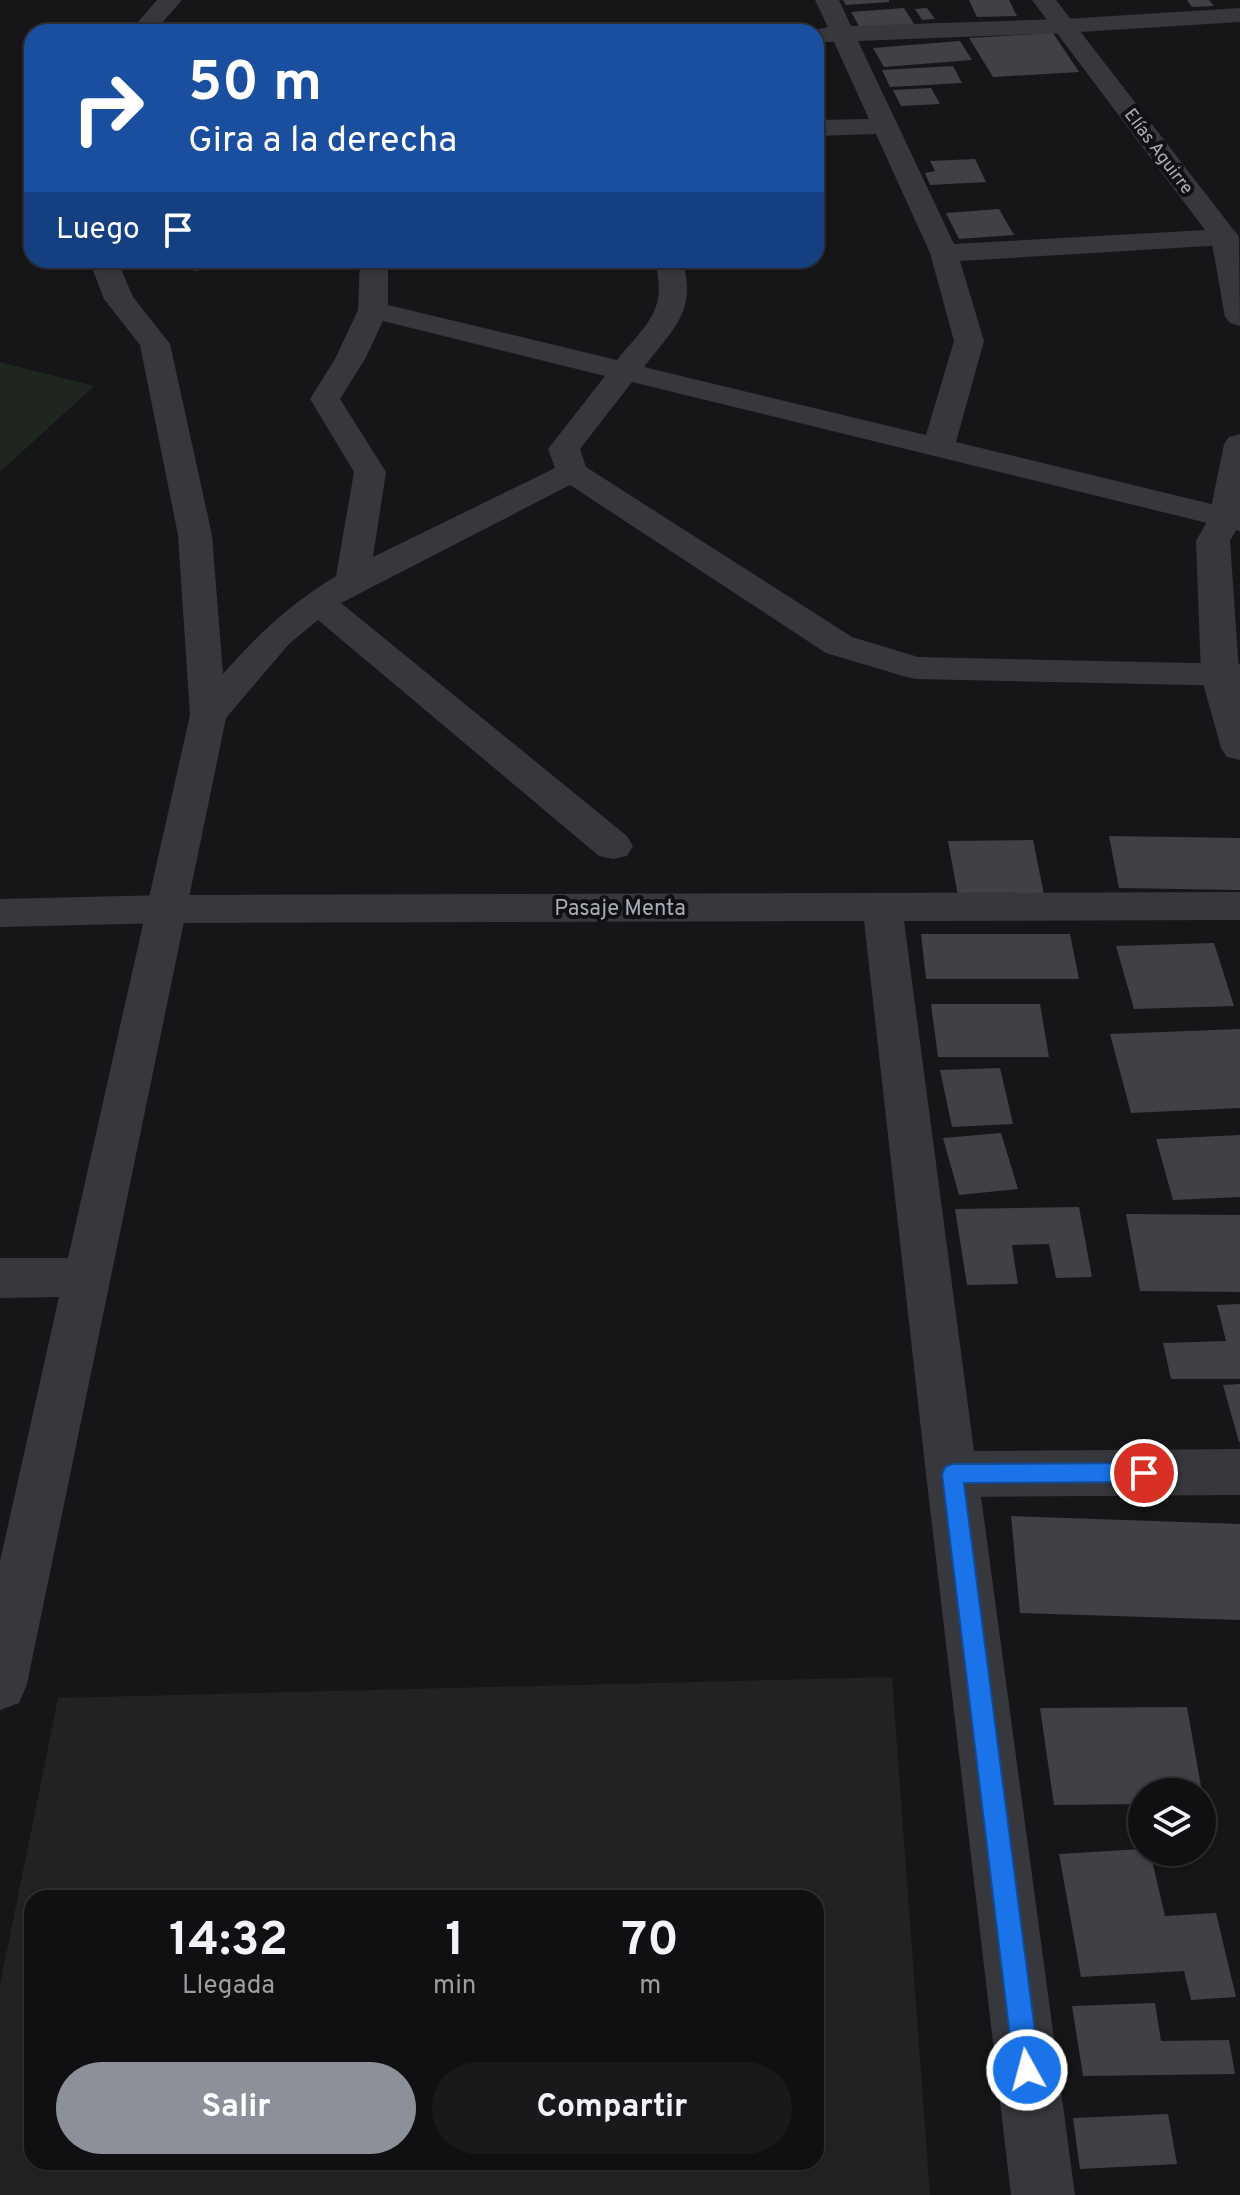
<!DOCTYPE html>
<html lang="es">
<meta charset="utf-8">
<style>
body{margin:0;font-family:Overpass,sans-serif;background:#19191b;color:#f1f3f6;height:100vh;display:flex;flex-direction:column;font-size:30px;white-space:nowrap}
*{box-sizing:border-box;margin:0}
p{font-size:26px;color:#9c9d9f}
.icon{flex:none;width:44px;height:44px;fill:none;stroke:currentColor;stroke-width:2;stroke-linecap:round;stroke-linejoin:round}
.map{position:relative;flex:1;overflow:hidden}
.panel{position:absolute;left:24px;top:1890px;width:800px;height:280px;display:flex;flex-direction:column;background:#101012;border-radius:24px;box-shadow:0 2px 6px #0004,0 0 0 2px #303032}
.panel>*{flex:none}
.banner{position:absolute;left:24px;top:24px;width:800px;height:244px;border-radius:24px;box-shadow:0 2px 6px #0004,0 0 0 2px #303032;background:#1a4fa0;color:#fff;overflow:hidden}
.tools{position:absolute;left:1128px;top:1778px;display:grid;gap:16px}
.tools a{display:grid;place-items:center;width:88px;height:88px;border-radius:50%;background:#101012;box-shadow:0 2px 6px #0004,0 0 0 2px #303032;font-size:40px}
.pin{position:absolute;display:grid;place-items:center;width:68px;height:68px;color:#fff;margin:-34px;border:4px solid #fff;border-radius:50%;box-shadow:0 2px 8px #0007}
.me{position:absolute;width:88px;margin:-44px;rotate:353deg;stroke-linejoin:round;filter:drop-shadow(0 0 6px #0008)}
.turn{display:flex;align-items:center;gap:28px;height:168px;padding:0 32px;font-size:36px}
.turn .icon{width:104px;height:104px;stroke-width:2.5}
.turn b{display:block;font-size:56px;line-height:68px}
.then{display:flex;align-items:center;height:76px;padding:0 32px;background:#0003;gap:16px;font-size:30px}
.eta{display:flex;justify-content:space-evenly;align-items:center;height:136px;text-align:center}
.eta b{font-size:48px;font-weight:700;line-height:56px}
.action{display:flex;gap:16px;margin-top:auto;padding:16px 32px}
.action a{flex:1;height:92px;border-radius:48px;background:#8c9099;color:#fff;font-size:32px;font-weight:700;line-height:92px;text-align:center}
.action a+a{background:#19191b;color:#f1f3f6}
.map>svg:first-child{display:block}
</style>
<div class="map">
<svg width="1240" height="2195" viewBox="0 0 1240 2195">
<rect width="100%" height="100%" fill="#161618"/>
<path fill="#222225" fill-rule="evenodd" d="M892,1677L930,2195H0V1985L58,1698ZM32,1898H816V2162H32Z"/>
<path fill="#1e261f" d="M0,362L94,386L0,472Z"/>
<path fill="#404145" d="M843,0H889V2L846,5Z
M969,0H1009L1017,16L977,17Z
M1187,0H1209L1214,6L1192,7Z
M904,8L914,24L860,28L851,12Z
M927,8L935,19L922,20L915,9Z
M1053,33L1079,72L993,77L969,38Z
M960,41L972,60L884,67L873,48Z
M953,66L962,83L890,87L882,70Z
M931,88L940,104L901,106L893,90Z
M975,159L986,182L930,185L925,173L935,171L930,161Z
M999,209L1014,235L959,239L946,213Z
M192,260H235L237,266L193,271Z
M1109,836L1240,838V890L1119,888Z
M1033,840L1045,900L959,901L948,841Z
M921,934H1070L1079,979H926Z
M1214,943L1234,1006L1134,1009L1116,946Z
M931,1004H1040L1049,1057H938Z
M1240,1029V1108L1131,1113L1110,1034Z
M1000,1068L1013,1124L952,1127L940,1070Z
M1001,1133L1018,1189L959,1195L943,1138Z
M1240,1135V1197L1173,1200L1156,1139Z
M1079,1207L1092,1277L1056,1278L1049,1244L1012,1245L1018,1284L967,1285L955,1209Z
M1126,1214L1240,1215V1292L1140,1291Z
M1240,1304V1379H1171L1163,1343L1226,1341L1217,1305Z
M1240,1384V1442H1239L1223,1385Z
M1011,1516L1240,1524V1620L1020,1613Z
M1187,1707L1202,1792H1142V1804L1054,1805L1040,1708Z
M1142,1849V1852H1150L1165,1916L1216,1913L1236,1997L1191,2000L1184,1971L1081,1977L1059,1854Z
M1155,2003L1161,2041L1229,2040L1235,2074L1083,2076L1072,2006Z
M1168,2114L1177,2164L1080,2169L1073,2118Z"/>
<g fill="none" stroke-linecap="round" stroke-linejoin="round">
<path fill="#37383d" fill-rule="evenodd" d="M157,0H182L154,32H129Z
M815,0H839L851,26L1064,19L1240,8V22L1064,33L858,41L954,244L1225,229L1235,231L1239,237L1235,243L1225,245L960,261L984,341L956,442L1240,511V531L632,382L580,449L586,467L852,637L918,657L1240,664V686L916,679L903,676L826,653L570,485L341,603L627,836L633,846L627,856L613,859L599,856L318,620L289,644L226,718L27,1684L19,1703L0,1710V1561L59,1297L0,1298V1258H68L190,715L178,535L140,345L104,299L89,260H117L133,297L170,344L212,535L223,674C258,634 290,604 336,576L354,472L310,399L335,359L358,310L360,260H388V305L617,360C647,323 669,310 654,260H682C698,311 673,329 644,367L926,435L954,341L930,253L876,134L816,136V120L869,119L834,42H816V32H806L828,27ZM383,321L605,376L548,449L555,468L373,557L386,472L340,399L365,359Z
M952,1451L970,1458L978,1474L1075,2195H1011L926,1474L934,1458Z"/>
<path fill="#37383d" fill-rule="evenodd" d="M1032,0H1056L1239,237L1240,326L1230,323L1225,317L1211,238Z
M1240,434V523L1230,541L1240,686V760L1227,757L1221,748L1201,676L1196,541L1209,518L1224,444L1229,437Z
M1240,892V920L904,921L974,1451L1240,1449V1495L952,1497L934,1490L926,1474L864,921L167,923L0,927V899L167,895Z"/>
</g>
<path fill="#1a73e8" stroke="#114b97" stroke-width="2" d="M1144,1463L1152,1466L1155,1473L1152,1479L1144,1482L964,1483L1040,2070L1036,2079L1027,2082L1018,2079L1014,2070L942,1474L945,1467L952,1464Z"/>
<g text-anchor="middle" stroke-width="8" stroke-linejoin="round" paint-order="stroke">
<g font-size="18" fill="#a8adb8" stroke="#111113">
<text transform="translate(1159 151) rotate(53)" y="6">Elías Aguirre</text>
</g>
<g font-size="22" fill="#a8adb8" stroke="#111113">
<text x="620" y="915">Pasaje Menta</text>
</g>
</g>
</svg>
<div class="tools">
<a><svg class="icon" aria-label="layers" viewBox="0 0 24 24"><path d="M12 4l9 5-9 5-9-5zM3 14l9 5 9-5"/></svg></a>
</div>
<div class="pin" style="left:1144px;top:1473px;background:#d93025"><svg class="icon" aria-label="arrive" viewBox="0 0 24 24"><path d="M6 21V4h12l-3 4 3 4H6"/></svg></div>
<svg class="me" style="left:1027px;top:2070px" viewBox="-20 -20 40 40"><circle r="17" fill="#1a73e8" stroke="#fff" stroke-width="3"/><path d="M0-11L8 9 0 5-8 9z" fill="#fff"/></svg>
<div class="banner">
<div class="turn"><svg class="icon" aria-label="right" viewBox="0 0 24 24"><path d="M7 20v-9h11M14 6l5 5-5 5"/></svg><div><b>50 m</b>Gira a la derecha</div></div>
<div class="then">Luego<svg class="icon" aria-label="arrive" viewBox="0 0 24 24"><path d="M6 21V4h12l-3 4 3 4H6"/></svg></div>
</div>
<section class="panel">
<div class="eta">
<div><b>14:32</b><p>Llegada</p></div>
<div><b>1</b><p>min</p></div>
<div><b>70</b><p>m</p></div>
</div>
<div class="action"><a>Salir</a><a>Compartir</a></div>
</section>
</div>
